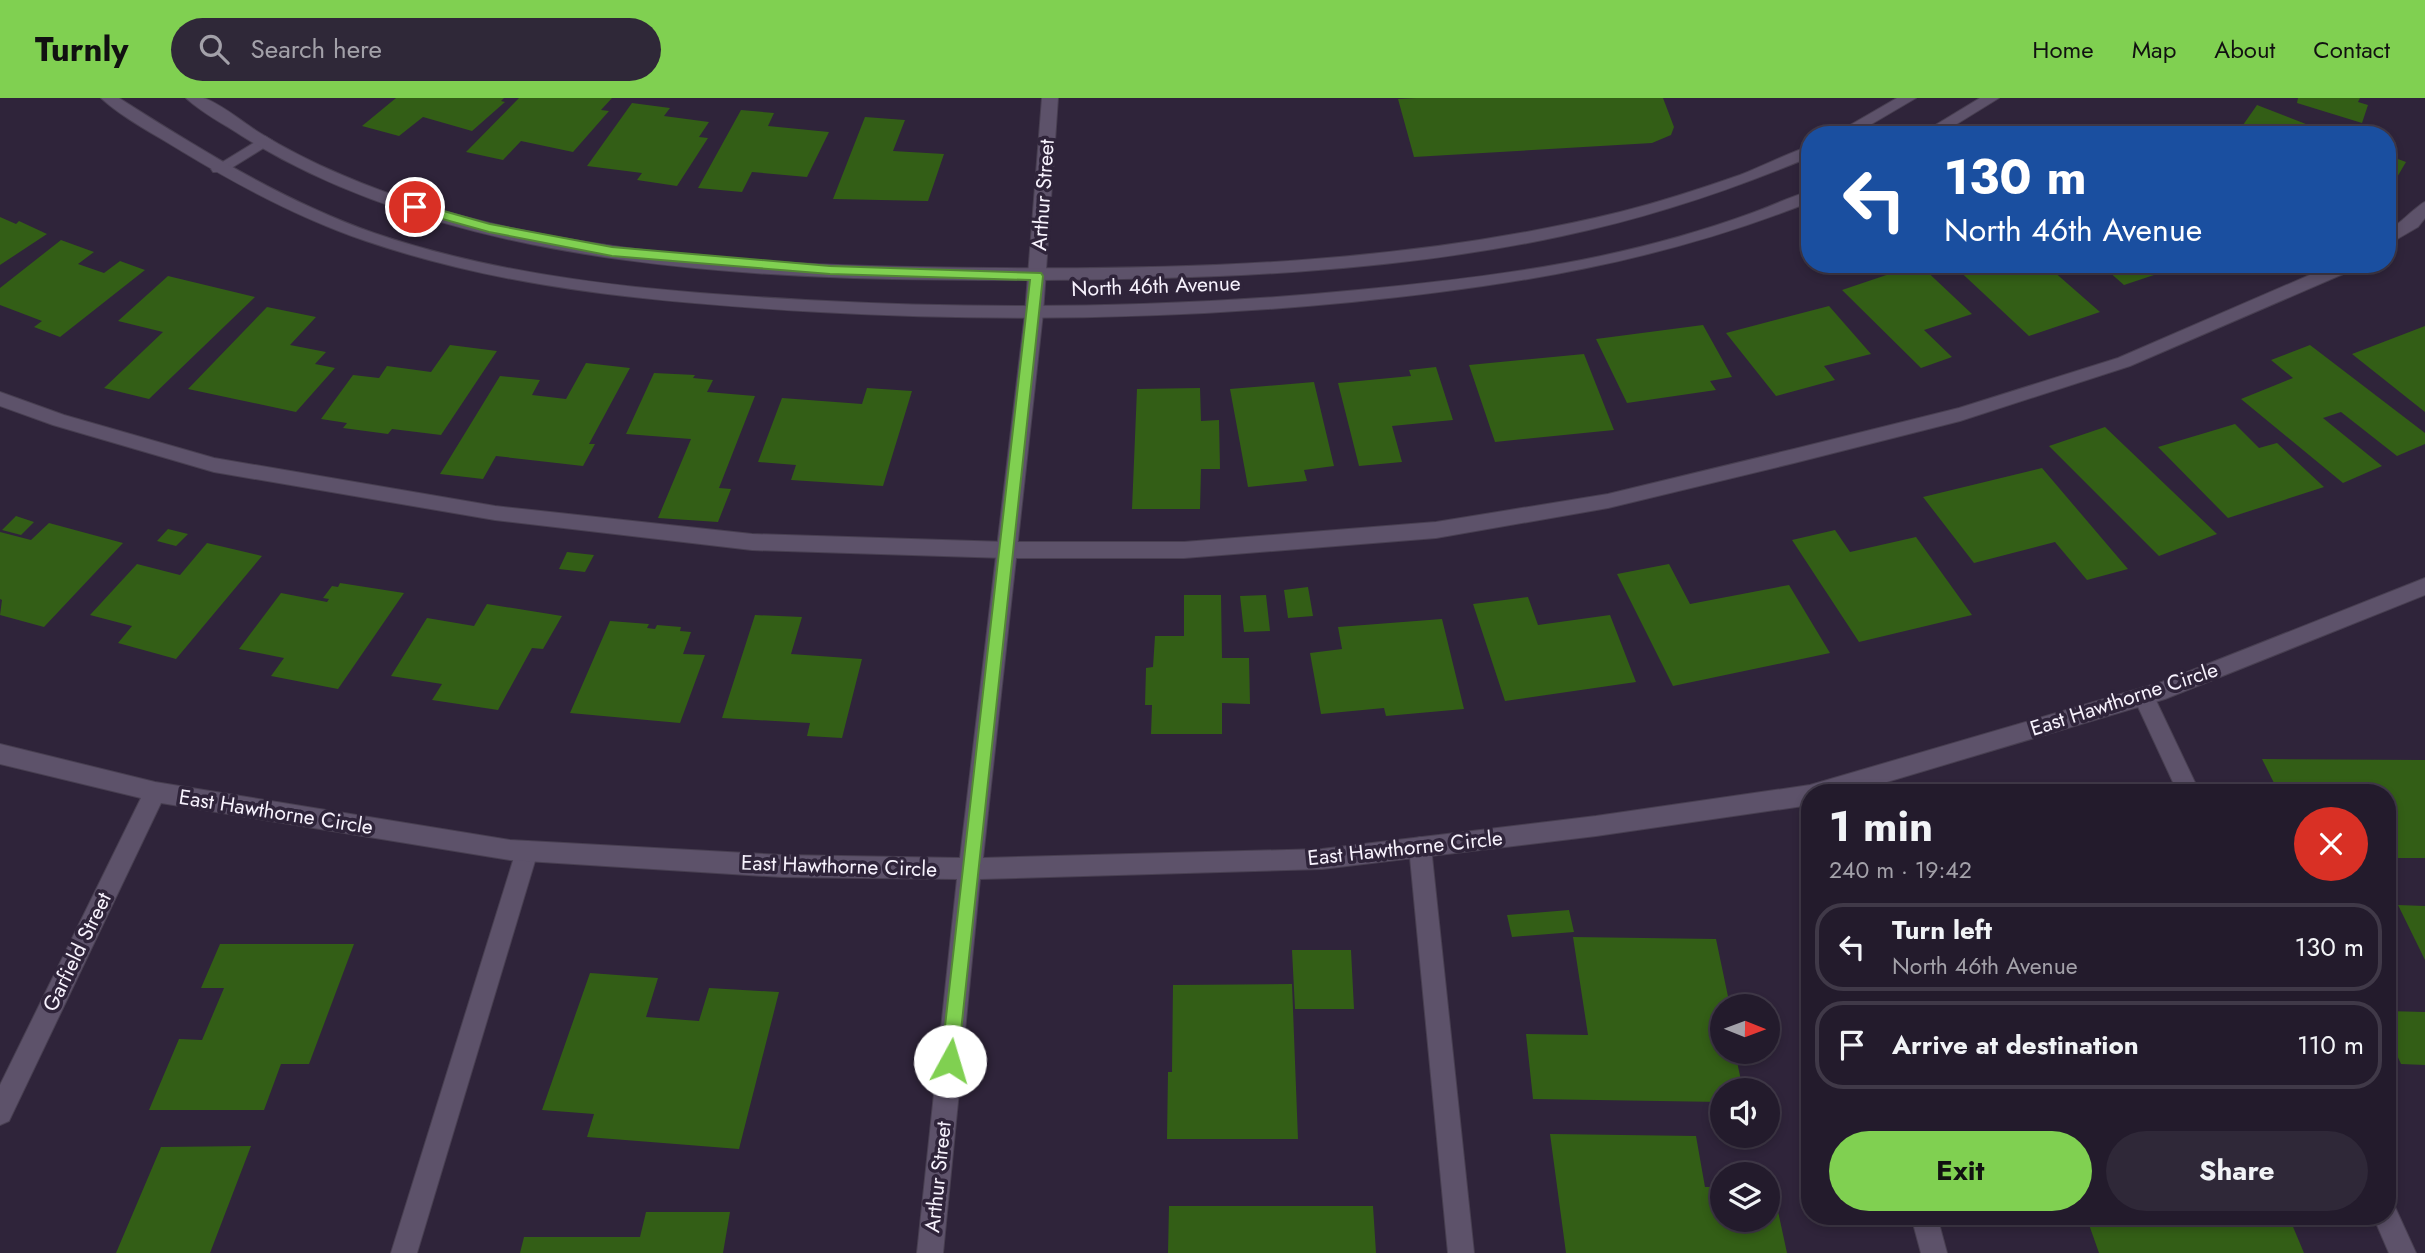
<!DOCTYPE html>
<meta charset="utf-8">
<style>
body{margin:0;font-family:Jost,sans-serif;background:#2f2838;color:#f1f3f6;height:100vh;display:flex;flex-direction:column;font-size:26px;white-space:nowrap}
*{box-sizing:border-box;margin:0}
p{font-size:23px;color:#a3a1a9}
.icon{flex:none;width:38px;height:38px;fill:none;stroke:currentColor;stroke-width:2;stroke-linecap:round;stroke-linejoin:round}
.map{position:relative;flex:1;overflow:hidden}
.details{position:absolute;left:1801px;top:686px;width:595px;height:441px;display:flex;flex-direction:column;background:#231b2c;border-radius:28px;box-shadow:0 4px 10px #0003,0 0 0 2px #403948}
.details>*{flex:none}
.banner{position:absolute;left:1801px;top:28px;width:595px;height:147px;border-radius:28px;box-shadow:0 4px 10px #0003,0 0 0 2px #403948;background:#1a4fa0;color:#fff;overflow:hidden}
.needle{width:46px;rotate:91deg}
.tools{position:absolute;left:1710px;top:896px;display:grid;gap:14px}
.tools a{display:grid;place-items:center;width:70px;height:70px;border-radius:50%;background:#231b2c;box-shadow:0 4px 10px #0003,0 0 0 2px #403948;font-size:35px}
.pin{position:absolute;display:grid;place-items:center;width:60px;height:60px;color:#fff;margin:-30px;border:4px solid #fff;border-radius:50%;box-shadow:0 2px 7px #0007}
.me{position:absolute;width:77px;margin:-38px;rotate:6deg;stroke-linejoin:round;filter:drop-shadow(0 0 5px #0008)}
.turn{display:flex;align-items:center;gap:24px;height:147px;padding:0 28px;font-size:32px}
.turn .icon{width:91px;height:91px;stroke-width:2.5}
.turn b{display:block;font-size:49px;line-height:60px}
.round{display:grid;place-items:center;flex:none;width:74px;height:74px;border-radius:37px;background:#2f2838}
.overview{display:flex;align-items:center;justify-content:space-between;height:119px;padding:0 28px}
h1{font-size:42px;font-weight:700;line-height:52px}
.primary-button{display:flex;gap:14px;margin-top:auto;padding:14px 28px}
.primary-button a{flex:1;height:80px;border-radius:42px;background:#80d051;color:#111;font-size:28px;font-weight:700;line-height:80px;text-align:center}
.primary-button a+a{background:#2f2838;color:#f1f3f6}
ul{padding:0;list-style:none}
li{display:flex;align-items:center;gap:21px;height:88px;margin:0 14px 10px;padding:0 14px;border:4px solid #403948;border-radius:28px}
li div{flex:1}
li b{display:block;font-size:26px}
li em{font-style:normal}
header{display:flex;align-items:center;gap:42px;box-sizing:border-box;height:98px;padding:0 35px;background:#80d051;color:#111}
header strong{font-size:33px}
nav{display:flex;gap:38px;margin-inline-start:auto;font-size:24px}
.search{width:490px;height:63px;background:#2f2838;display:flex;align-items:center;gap:18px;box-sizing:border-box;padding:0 24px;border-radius:38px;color:#a3a1a9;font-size:26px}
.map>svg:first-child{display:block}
</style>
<header>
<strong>Turnly</strong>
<div class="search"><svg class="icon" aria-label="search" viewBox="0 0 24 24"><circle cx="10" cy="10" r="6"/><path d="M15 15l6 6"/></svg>Search here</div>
<nav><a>Home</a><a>Map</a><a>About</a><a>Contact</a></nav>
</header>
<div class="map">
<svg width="2425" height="1155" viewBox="0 0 2425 1155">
<rect width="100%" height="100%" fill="#2f243a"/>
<path fill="#335e16" d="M396,0H504L501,3L505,4L472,33L423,19L399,38L362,28Z
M519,0H612L601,12L609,13L573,54L521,43L503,62L466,54Z
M1416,0H1663L1674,29L1671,37L1652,45L1414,59L1398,1Z
M2298,0H2360L2358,4L2368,7L2362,25L2297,5Z
M632,5L670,10L664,18L709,24L699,39L708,40L677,88L637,82L642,75L587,68Z
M2257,7L2334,37H2236Z
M741,12L774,15L768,28L829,34L807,79L752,74L742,94L698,90Z
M865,19L905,22L893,53L944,56L928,103L833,101Z
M2387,57L2406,64L2393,86L2387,84Z
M0,119L16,126L19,123L47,136L0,167Z
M61,142L94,154L78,166L104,175L120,163L145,172L60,239L34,229L42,223L0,207V190Z
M1919,166L1972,216L1924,232L1952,259L1921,270L1842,192Z
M1952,166H2060L2063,168L2052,172L2100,214L2029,238Z
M2100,166H2149L2160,175L2124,187Z
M168,178L255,199L149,301L104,290L163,234L118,223Z
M1829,208L1871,256L1824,268L1835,282L1776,298L1726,235Z
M267,209L316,219L290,247L326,254L315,266L335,270L296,314L188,291Z
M1703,227L1732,279L1710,283L1716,292L1627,305L1596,241Z
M2425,228V314L2352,256Z
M450,247L497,253L441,337L392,331L388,336L343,330L347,325L321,321L353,277L379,280L387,268L431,274Z
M2310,247L2425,335V346L2397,358L2341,314L2323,320L2382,368L2343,385L2241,301L2293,280L2271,262Z
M1584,256L1614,332L1495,344L1469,267Z
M586,265L630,270L589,346H595L583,368L496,358L483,381L440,376L500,278L540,282L532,297L566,301Z
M1436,269L1453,322L1392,328L1402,364L1359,368L1338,285L1411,278L1409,272Z
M654,275L695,277L693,280L713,282L707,294L755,298L719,390L731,391L718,424L658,420L691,341L626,336Z
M1314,284L1334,368L1304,372L1307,383L1248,389L1230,291Z
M867,290L912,293L883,388L791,382L796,367L758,364L782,300L862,306Z
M1200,290L1201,323L1219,322L1220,371H1201L1200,411H1132L1137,291Z
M2235,326L2259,350L2277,345L2324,389L2228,420L2158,349Z
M2105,329L2217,436L2159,458L2049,348Z
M2042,370L2128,471L2087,482L2055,444L1974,465L1923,399Z
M16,418L34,424L21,437L2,432Z
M49,425L123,445L44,529L0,517L2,502L0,501V434L31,442Z
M168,431L188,436L176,448L157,443Z
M1835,432L1850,454L1916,439L1972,517L1859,544L1792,442Z
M207,445L262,458L176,561L118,545L132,528L90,517L137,466L180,477Z
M567,454L594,457L585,474L559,471Z
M1669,466L1690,506L1789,487L1830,555L1673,588L1617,476Z
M340,485L404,495L338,591L271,578L284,560L239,551L281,495L327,504L329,501L323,500L332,488L338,489Z
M1308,489L1313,518L1288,520L1284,492Z
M1184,497H1221L1222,560H1249L1250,606L1222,605V636H1151L1152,607H1145L1146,570L1153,569L1155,538H1184Z
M1266,497L1270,533L1244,534L1240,498Z
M1528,499L1538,527L1610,517L1636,584L1505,603L1473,506Z
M487,506L562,518L543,551L532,550L498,612L432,602L442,586L391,578L427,520L474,528Z
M755,517L802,519L791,556L862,561L842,640L807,638L810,625L722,620Z
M1442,521L1464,611L1386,618L1384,610L1321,616L1310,555L1342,551L1338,529Z
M610,523L649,526L647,530L655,531L657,527L681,529L680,533L691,534L683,556L705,557L680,625L570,615Z
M2262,661L2425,662V760H2387V695H2279Z
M2398,807L2425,808V862Z
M1569,812L1574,834L1512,839L1507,817Z
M1573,839L1716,841L1730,908H1722V954H1735L1743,992H1722V1004L1533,1001L1526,936L1588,937Z
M220,846H354L309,966H281L264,1012H149L179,941L202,942L224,890H201Z
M1292,852H1351L1354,911H1295Z
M590,875L658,880L646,919L699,923L709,890L779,894L739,1051L587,1039L594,1016L542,1012Z
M1292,886L1298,1041H1167L1168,974H1172L1173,887Z
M2387,913L2425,914V967L2401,966L2387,935Z
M1550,1036L1696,1038L1705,1089H1722V1122H1768V1090H1773L1787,1155H1566Z
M251,1048L210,1155H116L161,1049Z
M1169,1108H1373L1376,1155H1168Z
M646,1114H730L723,1155H520L524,1139H640Z
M2086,1118H2173L2174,1124H2291L2304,1155H2099Z"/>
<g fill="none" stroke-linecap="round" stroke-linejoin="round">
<g stroke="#483f51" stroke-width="2">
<path id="service" d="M2425,104V120L2418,129L2387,147V134C2397,128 2419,106 2425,104Z
M2335,166H2359L2357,170L2130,268L1960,323L1794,365L1608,410L1436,440L1184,460H1006L752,452L495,422L214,374L53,327L0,308V294L64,317L214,360L495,408L752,436L1006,444H1184L1436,424L1608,396L1794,351L1959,310L2118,260Z
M2144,589L2151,592L2200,695H2178L2133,598L2137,592Z
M1420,739L1428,742L1431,749L1474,1155H1448L1409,749L1412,742Z
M527,743L535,746L538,753L417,1155H391L516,753L519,746Z
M2387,1105L2395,1109L2416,1155H2389L2373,1118H2387Z"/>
</g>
<g stroke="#483f51" stroke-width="2">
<path id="minor" d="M1042,0H1058L1043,215L983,760L1322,751L1596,718L1810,687L2162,584L2425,480V497L2165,601L1850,695H1810V707L1596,738L1322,771L980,781L943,1155H917L957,781L782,779L510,762L161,705L9,1023L0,1027V987L141,700L0,666V646L155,684L510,742L782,757L960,760L1025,215Z
M265,38L273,43L270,46L225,74H213L211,71Z
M1911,1118H1937L1947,1155H1921Z"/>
</g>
<g stroke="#483f51" stroke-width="2">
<path id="tertiary" d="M101,0H119C201,52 283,103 374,135C512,182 662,194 806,202C990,212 1174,210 1358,192C1439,184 1521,175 1601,158C1652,147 1703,133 1752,115C1771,108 1790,99 1810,93V104C1660,164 1511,188 1352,204C1175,221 998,224 820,214C667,205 512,193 366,143C301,121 241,89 183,54C156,37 124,21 101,0Z
M186,0C192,0 198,0 203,0C219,4 245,26 260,35C286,51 314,65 342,77C409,106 480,125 551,138C697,165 847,169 994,170C1203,172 1416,164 1620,114C1660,104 1700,91 1740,77C1763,68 1786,56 1810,48V59C1729,93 1647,120 1562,138C1390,175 1210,181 1035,182C782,183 462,176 242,38C224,26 202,15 186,0Z
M1897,0H1916L1853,37H1833Z
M1980,0H1999L1939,37H1919Z"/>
</g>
<use href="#service" fill="#5d526a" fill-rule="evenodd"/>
<use href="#minor" fill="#5d526a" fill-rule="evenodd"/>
<use href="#tertiary" fill="#5d526a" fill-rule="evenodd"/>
</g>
<path fill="#80d051" stroke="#538735" stroke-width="2" d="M415,105L490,126L612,149L830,168L1041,175L1043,178L957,970L950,972L943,970L941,963L1030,182L830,176L612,158L489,134L410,112L408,109Z"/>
<g text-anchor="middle" stroke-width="7" stroke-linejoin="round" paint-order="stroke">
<g font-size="21" fill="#f7f2fd" stroke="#2f243a">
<text transform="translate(1043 97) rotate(-86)" y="7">Arthur Street</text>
<text transform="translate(1156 188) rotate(-2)" y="7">North 46th Avenue</text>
<text transform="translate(2124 601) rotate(-18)" y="7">East Hawthorne Circle</text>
<text transform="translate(276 714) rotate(9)" y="7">East Hawthorne Circle</text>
<text transform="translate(1405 750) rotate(-6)" y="7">East Hawthorne Circle</text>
<text transform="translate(839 768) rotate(2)" y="7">East Hawthorne Circle</text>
<text transform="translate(77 854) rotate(-64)" y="7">Garfield Street</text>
<text transform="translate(938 1079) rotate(-84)" y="7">Arthur Street</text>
</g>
</g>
</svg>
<div class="tools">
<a><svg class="needle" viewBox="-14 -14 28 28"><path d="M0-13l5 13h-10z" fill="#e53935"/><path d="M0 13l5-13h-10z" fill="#a3a1a9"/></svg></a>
<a><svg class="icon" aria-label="sound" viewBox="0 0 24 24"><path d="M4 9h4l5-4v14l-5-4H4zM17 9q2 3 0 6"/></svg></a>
<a><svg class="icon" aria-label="layers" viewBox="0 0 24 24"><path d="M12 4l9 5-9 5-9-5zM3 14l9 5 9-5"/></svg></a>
</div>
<div class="pin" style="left:415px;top:109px;background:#d93025"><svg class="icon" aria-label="arrive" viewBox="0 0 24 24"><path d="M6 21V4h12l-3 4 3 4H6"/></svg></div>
<svg class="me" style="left:950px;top:963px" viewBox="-20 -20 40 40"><circle r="19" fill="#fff"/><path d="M0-13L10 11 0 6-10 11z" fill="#80d051"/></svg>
<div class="banner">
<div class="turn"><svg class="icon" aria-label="left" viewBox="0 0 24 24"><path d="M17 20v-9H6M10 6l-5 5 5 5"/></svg><div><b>130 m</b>North 46th Avenue</div></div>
</div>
<section class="details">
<div class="overview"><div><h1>1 min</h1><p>240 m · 19:42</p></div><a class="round" style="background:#d93025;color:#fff"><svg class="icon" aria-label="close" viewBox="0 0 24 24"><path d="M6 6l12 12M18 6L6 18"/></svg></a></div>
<ul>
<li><svg class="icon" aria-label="left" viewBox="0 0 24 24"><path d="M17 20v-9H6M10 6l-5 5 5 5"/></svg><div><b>Turn left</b><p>North 46th Avenue</p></div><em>130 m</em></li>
<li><svg class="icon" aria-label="arrive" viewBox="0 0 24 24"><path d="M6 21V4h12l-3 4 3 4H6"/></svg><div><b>Arrive at destination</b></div><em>110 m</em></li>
</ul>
<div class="primary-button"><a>Exit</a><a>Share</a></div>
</section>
</div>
